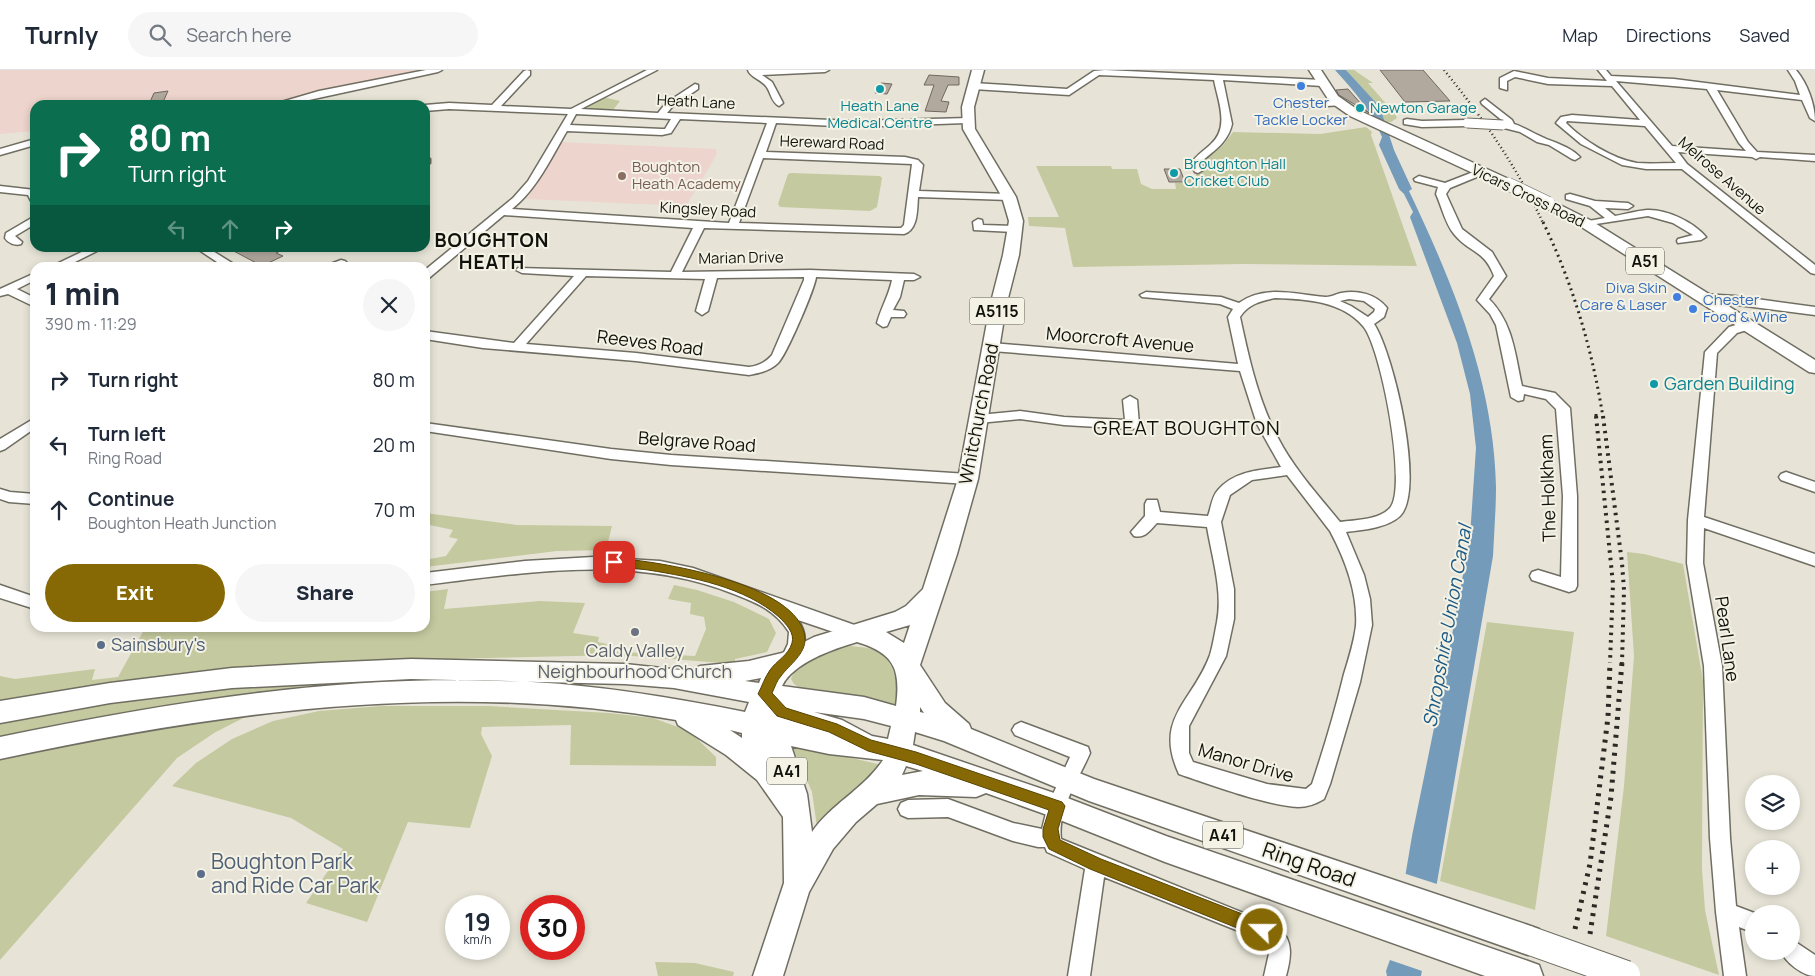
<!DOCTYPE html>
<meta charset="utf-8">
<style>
body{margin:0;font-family:Manrope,sans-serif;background:#f6f6f7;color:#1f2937;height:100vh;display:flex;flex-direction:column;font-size:19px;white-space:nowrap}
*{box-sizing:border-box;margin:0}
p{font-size:16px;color:#747a83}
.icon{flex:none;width:28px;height:28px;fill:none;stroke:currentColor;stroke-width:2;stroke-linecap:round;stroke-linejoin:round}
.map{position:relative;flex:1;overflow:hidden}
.sheet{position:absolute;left:30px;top:192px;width:400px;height:370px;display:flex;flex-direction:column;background:#fff;border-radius:15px;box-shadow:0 2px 8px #0003}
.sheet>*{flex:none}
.banner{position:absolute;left:30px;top:30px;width:400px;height:152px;border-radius:15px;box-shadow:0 2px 8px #0003;background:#0b6e4f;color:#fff;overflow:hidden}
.tools{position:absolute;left:1745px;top:705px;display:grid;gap:10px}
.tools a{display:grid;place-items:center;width:55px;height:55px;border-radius:50%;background:#fff;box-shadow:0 2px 8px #0003;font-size:25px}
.speed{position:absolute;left:445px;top:825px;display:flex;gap:10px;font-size:25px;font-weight:700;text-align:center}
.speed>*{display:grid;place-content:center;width:65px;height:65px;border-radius:50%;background:#fff;box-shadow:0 2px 8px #0003;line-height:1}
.speed small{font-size:12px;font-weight:400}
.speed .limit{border:8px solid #d22;background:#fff;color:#111}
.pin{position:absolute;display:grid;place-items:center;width:42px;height:42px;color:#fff;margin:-21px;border-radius:10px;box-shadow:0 2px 8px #0006}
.me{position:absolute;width:55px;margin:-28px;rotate:292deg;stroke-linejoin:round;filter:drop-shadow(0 0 4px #0008)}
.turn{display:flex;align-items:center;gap:18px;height:105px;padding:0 15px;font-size:22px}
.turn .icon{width:65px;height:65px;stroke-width:2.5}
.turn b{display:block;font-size:35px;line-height:42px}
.lanes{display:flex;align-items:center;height:48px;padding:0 15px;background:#0003;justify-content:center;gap:25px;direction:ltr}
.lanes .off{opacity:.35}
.round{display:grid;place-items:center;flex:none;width:52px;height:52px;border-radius:26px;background:#f6f6f7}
.head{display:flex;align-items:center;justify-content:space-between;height:85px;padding:0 15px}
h1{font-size:30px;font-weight:800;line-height:38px}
.cta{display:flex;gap:10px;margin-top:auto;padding:10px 15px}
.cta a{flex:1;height:58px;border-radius:30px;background:#866904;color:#fff;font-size:20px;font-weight:800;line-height:58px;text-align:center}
.cta a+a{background:#f6f6f7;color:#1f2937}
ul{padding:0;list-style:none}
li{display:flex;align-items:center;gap:15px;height:65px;padding:0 15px}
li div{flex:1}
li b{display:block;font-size:19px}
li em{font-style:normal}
header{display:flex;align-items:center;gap:30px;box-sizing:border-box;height:70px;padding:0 25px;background:#fff;border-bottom:1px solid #e0e1e3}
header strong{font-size:24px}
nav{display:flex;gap:28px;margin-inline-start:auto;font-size:18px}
.search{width:350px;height:45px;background:#f6f6f7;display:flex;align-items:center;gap:12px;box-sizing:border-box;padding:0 18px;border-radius:28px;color:#747a83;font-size:19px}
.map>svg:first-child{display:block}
</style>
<header>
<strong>Turnly</strong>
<div class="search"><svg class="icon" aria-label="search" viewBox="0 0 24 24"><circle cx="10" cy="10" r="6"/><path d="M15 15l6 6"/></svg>Search here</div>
<nav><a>Map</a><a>Directions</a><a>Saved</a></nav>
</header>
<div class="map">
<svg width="1815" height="906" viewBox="0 0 1815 906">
<rect width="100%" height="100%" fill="#e7e4d7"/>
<path fill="#edd4cc" d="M0,0H430L275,35H35V61L0,64Z
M561,72L716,79L717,84L686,136L527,129Z"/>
<path fill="#c4c99f" d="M1346,0H1354L1373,13H1368L1395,44L1397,48L1391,52H1385L1380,37Z
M603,27L620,31L613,40H587L586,36Z
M1366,57L1372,62L1371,65L1417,196L1242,194L1073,197L1065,158L1029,156L1028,147H1059L1036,96H1111L1112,99H1137L1141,114L1152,119H1176L1175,113H1186L1185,108H1196V101L1205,100L1204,91L1224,74L1233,62L1320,64Z
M791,103L880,106L882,108L877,137L870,141L780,137L778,134L788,104Z
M425,443L517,455L612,456L606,480L557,481L425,497V490L446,486L458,469L449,467L453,460L425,454Z
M1627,482L1644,484L1683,494L1703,611L1702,799L1705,840L1719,905L1606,866L1624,716L1634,586Z
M674,515L697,520L734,532L769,549L776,563L767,582L735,589V594L620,585L351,591L204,603L90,616L0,630V606L15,609L95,599L92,610L118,607L145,558H425V522L448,519L444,539L540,531L585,533L573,563L599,567L598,572L607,574L605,581L695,586L706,559L704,547L690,544L691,533L668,529Z
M1487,552L1574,562L1535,840L1440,811Z
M851,576C858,577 867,577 874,580C896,588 898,618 898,638L854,626L815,619L800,618L794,614L791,609C796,591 833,578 851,576Z
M389,609C259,627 128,635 0,667V653L151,626L296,611Z
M382,636H488L609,643L653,648L689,661L716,687V696L570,695L571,655L482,657L481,664L492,686L470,758L408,752L367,852L306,833L343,779L291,748L172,716L196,693L232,669L273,651L319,641Z
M255,642L214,663L177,688L0,890V687L19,682Z
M791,674L882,695L863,714L849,723L817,757L812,722Z
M655,892L695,893L734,902L733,906H658Z"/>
<path fill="#749bb9" d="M1335,0H1346L1380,37L1394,80L1412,119L1409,121C1453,213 1494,313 1496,417C1496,440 1494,463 1493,486L1421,906H1387L1386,901L1392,884L1412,766L1444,609L1470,466L1476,378L1470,324L1457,273L1410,147L1413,142L1404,124L1399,119L1379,75L1382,67C1371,40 1354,21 1335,0Z"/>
<path fill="#e7e4d7" d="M1403,803L1440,815L1425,902L1387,889Z"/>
<path fill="#b1a89e" stroke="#70685f" d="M1380,0H1423L1450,31L1405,32Z
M929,5L959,7V15H948L941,31L949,32L946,42L925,41L934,15H924Z
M881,13L892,14L887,24L875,23Z
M1348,19L1369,43L1339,25L1336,20Z
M168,21L163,32L149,34L154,23Z
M1164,99H1180L1185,112H1169Z
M228,178H287L276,183L283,186L262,196Z"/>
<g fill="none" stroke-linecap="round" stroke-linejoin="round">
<g stroke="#706e62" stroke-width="3">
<path id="minor" d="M426,0H442L438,2L286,35H271L319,21Z
M527,0L530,1V5L501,36L571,39L647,0H657L581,39L658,43L666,33L695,14L698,15V19L672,37L667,43L854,51L969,48L971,50L966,53L854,57L776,53L766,82L905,87L918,90L923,95L919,121L1009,124L1014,127L1009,130L918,127C917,140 918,160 904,164L704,158L682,202L810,200L914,204L920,207L914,210H904L900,227L893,240L904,241L906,244L904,247H891L887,256L883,257L877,253C881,238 889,225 892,210L816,207C815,218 786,286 778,293C770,301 759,303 749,305L636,291L483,278L425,269V261L514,273L574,206L522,203L516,200L518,198L671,202L693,158L504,145L429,208L425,209V200L513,128L528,111L568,44L449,39L425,41V35L449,33L492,35L524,1ZM576,44L671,49L665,59H662L570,55ZM680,49L767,53L729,153L512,139C537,119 551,88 567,61L662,65L671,63ZM763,88L912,94L904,155L901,158H894L739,153ZM586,206L705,209L696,241L702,245L708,241L717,208L804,207V210L772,285C766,292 759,296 749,297L636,283L526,274Z
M748,0H829L825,2L762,5L772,12L783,33L779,36C771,32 771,22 766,16C760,9 750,7 748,0Z
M1105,0L1322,10L1326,13L1322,16L1223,10L1232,54C1228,72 1215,80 1202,91L1203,100L1198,103L1195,102L1191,94C1196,85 1204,81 1211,74C1230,57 1218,31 1214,10L1099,5L1069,25L973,19L969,16L973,13L1067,19L1094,1Z
M1598,0H1606L1611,6L1674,9L1800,25L1795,11L1788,0H1796C1807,13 1815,34 1815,51L1810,48L1802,30L1717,20L1748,72L1757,82L1815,85V91L1760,87L1756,89L1752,87L1678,82L1687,94L1815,195V204L1811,203L1682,99H1646L1622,95L1581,74L1556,53L1561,47L1572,45L1640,50L1612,16L1548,14L1515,7L1507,11V20L1500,18V8L1514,1L1548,8L1607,11ZM1616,11L1707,19L1739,73L1746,81L1672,76ZM1567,51L1645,56L1676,93C1663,93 1650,94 1637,93C1612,89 1583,70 1566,53Z
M1485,29L1512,50L1514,54C1524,57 1532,63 1542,67C1555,73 1569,76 1580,87L1575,90L1572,89L1549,75L1537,72L1520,62L1500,57V53L1504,52L1482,34L1481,32Z
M1340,30L1344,33L1343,35L1294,38L1290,35L1294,32Z
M1407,49L1422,51L1467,50L1472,53L1467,56L1422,57L1404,54V50Z
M35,69V75L0,85V79Z
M425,86L430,89V93H425Z
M1481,99L1484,100V104L1450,118L1446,124L1462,159L1492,182L1506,206L1489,229C1513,253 1515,284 1522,316L1555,323L1570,338L1577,426V516L1575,520L1569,522L1532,510L1530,506L1532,502L1538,500L1561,507L1563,426L1556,339L1546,329L1524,324L1523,330L1518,331L1511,327L1496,255L1490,244L1477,230L1494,206C1484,179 1469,183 1454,164C1445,153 1442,137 1436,124L1438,117L1415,111L1414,109L1419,106L1445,113Z
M0,116L35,120V132L31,131L28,125L0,122Z
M1570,124L1595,131L1628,133L1633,136L1628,139L1605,138L1615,146C1626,144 1636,141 1647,140C1666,139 1694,152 1706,167L1701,170L1678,173L1677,171L1678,169L1693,165L1673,153L1648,146L1583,156L1582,154L1583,152L1605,148L1590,136L1566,129V125Z
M35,146V154L15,166L22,172L21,174C15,176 8,173 5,168L6,163Z
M978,149L982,150L983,155L1014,156L1019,159L1014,162L974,160L973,152Z
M90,178H103L63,198H48Z
M196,178H208L240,198H226Z
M341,190L345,191L347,193C340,200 329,198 320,198Z
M35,203V210L17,219L35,228V237L8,224L0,226V219Z
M1146,222L1221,227L1239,233C1265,214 1297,225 1326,227C1331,227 1336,224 1341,223C1358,220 1376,224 1387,238L1384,247L1374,254C1393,282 1426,420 1400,446C1387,458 1363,460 1346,462L1364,505L1370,529L1372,555L1360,612L1330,714L1324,729C1316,734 1307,737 1298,737C1266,735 1211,715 1179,704C1153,648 1193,632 1210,585C1213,575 1215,562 1217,552C1223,521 1212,487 1207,457L1157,453C1150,460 1145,469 1134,466L1131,462L1145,446V434L1147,430H1157L1160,442L1208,446C1211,438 1212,426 1218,420C1234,401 1259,400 1281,397L1257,354L1240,301L992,281L986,277L992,273L1238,294L1228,247L1233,239L1220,234L1142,227L1140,225ZM1275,228C1306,229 1342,231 1363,256C1381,276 1408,418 1390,438C1379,450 1355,450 1340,452C1318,425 1294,399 1278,368C1258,330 1249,289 1240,247C1248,234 1261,231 1275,228ZM1349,229L1364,231L1375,239L1374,242L1368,247L1351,236L1340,231ZM1287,405L1330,461C1345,489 1358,523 1356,556C1354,572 1349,588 1344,604C1335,641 1324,678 1312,714L1306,719L1267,714L1193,692L1189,683V656L1226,586L1234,549V519L1221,452L1230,425L1252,410Z
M1703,224L1735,226L1815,237V245L1699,230L1697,228Z
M1746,252L1752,256L1750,259L1737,263L1717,283L1704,447L1815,484V496L1704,458L1703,493L1722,596L1730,768L1736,836L1757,844H1754V863L1739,857L1746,906H1724L1716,842L1710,768L1704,596L1687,493L1688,450L1705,282L1729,257Z
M1130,326L1137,330L1139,355L1137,358L1132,359L1064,355L1020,349L979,353L972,349L979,345L1020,341L1064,347L1125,350L1123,330Z
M35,348V358L5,379L0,381V369Z
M425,353L611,379L671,385L968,404L973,406L975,409L973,412L968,414L671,395L611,389L425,361Z
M1786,402L1815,412V422L1781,410L1779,407L1781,404Z
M0,419L10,422L35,424V434L9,432L0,429Z
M593,487L660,491L693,498L863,558L865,563L863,568L857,570L798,550C810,567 804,579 795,596L789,598L783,596L780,591L788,574L789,562C775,540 757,533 734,524C634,484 529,502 425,515V503L525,491Z
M0,515L35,527V539L0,528Z
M1021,652L1088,677L1090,683C1079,709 1057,740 1061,769L1278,857C1294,871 1291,887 1286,906H1264L1270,879L1256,868L1104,807L1090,906H1068L1085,799L1047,782L1045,777H1038L1013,771L948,747L908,748L901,745L898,739L901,733L908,730L948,729L1013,753L1042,759L1048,735L1070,687L1015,665L1012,660L1015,655Z
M1791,869L1815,885V906C1803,906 1785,892 1781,881H1791Z"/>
</g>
<g stroke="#706e62" stroke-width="3">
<path id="highway" d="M972,0H984L974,37L975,59L1016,127L1023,151L1019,185L1006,236L978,409L957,484L920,595L945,633L969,654L971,659L1094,709L1528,855L1539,859L1543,870L1539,881L1528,885L1089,731L944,671L915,662L913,675L1057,724L1166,766L1528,891L1539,895L1543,906H1485L1165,792L1050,746L986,723L976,727L919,725L877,734L856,752L833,779L809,822L783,906H753L784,813L783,747L757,710L726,685L678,655L676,650C449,610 223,641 0,689V667C175,631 353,602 532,612C604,616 675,628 745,642L749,632L674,618L625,614L411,609L232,618L110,633L0,653V631L110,613L232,598L321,593L411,589L625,594L690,601L700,596L749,591L782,583L814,567L895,542L906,536L923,519L958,409L990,236L1003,185L1009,151L1002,127L963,59L962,37ZM910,555L904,573L886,562ZM857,572C894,583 901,599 896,636L864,627L782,616C793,593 833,579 857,572ZM761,608L759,613L745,611ZM920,637L924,643L920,642ZM814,642L864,649L891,656L888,669L872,666L842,650ZM730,660L742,663V668ZM791,676L829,684L883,690C864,719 831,734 812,762L807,724ZM906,696L923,701L902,705Z
M1309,0H1321L1338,26L1358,40L1513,111L1515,114L1513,117H1503L1350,46L1330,32Z
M1548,129L1590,150L1815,290V303L1809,302L1580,156L1543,136L1541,133L1543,130Z"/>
</g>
<use href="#minor" fill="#fff" fill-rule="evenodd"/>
<use href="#highway" fill="#fff" fill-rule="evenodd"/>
<path stroke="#2a2924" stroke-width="2.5" stroke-dasharray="1 3" stroke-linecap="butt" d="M1444,0C1483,48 1517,97 1543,153"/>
<path stroke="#2a2924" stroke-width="3" stroke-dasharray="2 4" stroke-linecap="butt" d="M1543,152C1573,214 1592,279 1603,347
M1596,344V347"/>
<path stroke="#2a2924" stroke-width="4" stroke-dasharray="2.5 5" stroke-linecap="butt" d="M1596,346L1613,514L1610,593
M1603,346L1622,493L1624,520L1622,593"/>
<path stroke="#2a2924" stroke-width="5" stroke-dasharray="3 6" stroke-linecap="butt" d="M1575,859L1590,794L1608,647L1610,592
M1590,864L1611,727L1622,592"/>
<g stroke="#706e62" stroke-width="11" stroke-linecap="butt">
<path id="minor-bridge" d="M1467,53L1503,55"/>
</g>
<g stroke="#706e62" stroke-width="14" stroke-linecap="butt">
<path id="highway-bridge-far1" d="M1508,114L1548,133"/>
</g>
<g stroke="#706e62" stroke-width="30" stroke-linecap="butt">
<path id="highway-bridge" d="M1528,870L1626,905"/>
</g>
<use href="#minor-bridge" stroke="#fff" stroke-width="9"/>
<use href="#highway-bridge-far1" stroke="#fff" stroke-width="13"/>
<use href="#highway-bridge" stroke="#fff" stroke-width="28"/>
</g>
<path fill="#866904" stroke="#574403" d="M614,488C657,491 800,513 805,568C806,584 789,595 781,606C777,610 775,617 772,623L786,638L837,654L871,670L916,682L1062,732L1065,736L1058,759L1060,770L1101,789L1268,854L1270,860L1268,865L1262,868L1090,799L1049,779L1043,767V759L1049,740L916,694L868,681L829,662L777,646L758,624C762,616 765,607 770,600C777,590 788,586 792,573C795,563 786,554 779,547C745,517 692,507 648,500C635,498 622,499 610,495L608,492Z"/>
<g fill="#3f7fe0" stroke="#f4f2e5" stroke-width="2">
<circle cx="1301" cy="16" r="5"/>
<circle cx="1677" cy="227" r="5"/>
<circle cx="1693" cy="239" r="5"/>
</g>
<g fill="#0f9aa8" stroke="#f4f2e5" stroke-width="2">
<circle cx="880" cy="19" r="5"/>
<circle cx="1360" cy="38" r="5"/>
<circle cx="1174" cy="103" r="5"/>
<circle cx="1654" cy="314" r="5"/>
</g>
<circle fill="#8d6e63" stroke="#f4f2e5" stroke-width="2" cx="622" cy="106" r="5"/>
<circle fill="#6b7280" stroke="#f4f2e5" stroke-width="2" cx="635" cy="562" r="5"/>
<g fill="#5c6f8a" stroke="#f4f2e5" stroke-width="2">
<circle cx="101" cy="575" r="5"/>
<circle cx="201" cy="804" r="5"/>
</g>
<g text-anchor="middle" stroke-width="4" stroke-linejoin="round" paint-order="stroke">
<g font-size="15" fill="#12120d" stroke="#f4f2e5">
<text transform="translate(696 32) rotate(3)" y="5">Heath Lane</text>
<text transform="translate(832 73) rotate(2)" y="5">Hereward Road</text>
<text transform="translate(1722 106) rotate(41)" y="5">Melrose Avenue</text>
<text transform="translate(1528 126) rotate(26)" y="5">Vicars Cross Road</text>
<text transform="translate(708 140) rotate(3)" y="5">Kingsley Road</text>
<text transform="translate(741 188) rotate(-1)" y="5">Marian Drive</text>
</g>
<g font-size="15" fill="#366cbe" stroke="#f4f2e5">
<text x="1301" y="38">Chester<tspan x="1301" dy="17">Tackle Locker</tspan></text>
<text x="1667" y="223" text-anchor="end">Diva Skin<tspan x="1667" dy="17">Care &amp; Laser</tspan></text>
<text x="1703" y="235" text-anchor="start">Chester<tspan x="1703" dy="17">Food &amp; Wine</tspan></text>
</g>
<g font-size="15" fill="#0d838f" stroke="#f4f2e5" text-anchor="start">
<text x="880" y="41" text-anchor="middle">Heath Lane<tspan x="880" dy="17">Medical Centre</tspan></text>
<text x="1370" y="43">Newton Garage</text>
<text x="1184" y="99">Broughton Hall<tspan x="1184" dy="17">Cricket Club</tspan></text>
</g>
<g font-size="15" fill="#785e54" stroke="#f4f2e5" text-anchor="start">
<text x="632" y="102">Boughton<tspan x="632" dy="17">Heath Academy</tspan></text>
</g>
<g fill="#f4f2e5" stroke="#56554e" stroke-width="1">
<rect x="1626" y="177.5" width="38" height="27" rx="4"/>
<rect x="969.5" y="227.5" width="55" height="27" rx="4"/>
<rect x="767" y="687.5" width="40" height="27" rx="4"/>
<rect x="1203" y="751.5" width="40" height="27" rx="4"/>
</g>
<g font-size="16" font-weight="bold" fill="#12120d">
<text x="1645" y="197">A51</text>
<text x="997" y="247">A5115</text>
<text x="787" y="707">A41</text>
<text x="1223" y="771">A41</text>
</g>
<g font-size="18" fill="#12120d" stroke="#f4f2e5">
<text transform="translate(1120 270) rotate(5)" y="6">Moorcroft Avenue</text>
<text transform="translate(650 273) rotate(7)" y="6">Reeves Road</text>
<text transform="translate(979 344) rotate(-79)" y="6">Whitchurch Road</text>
<text transform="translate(697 372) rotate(4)" y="6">Belgrave Road</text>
<text transform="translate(1548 418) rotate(-92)" y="6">The Holkham</text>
<text transform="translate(1727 569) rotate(82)" y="6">Pearl Lane</text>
<text transform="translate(1246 693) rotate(16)" y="6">Manor Drive</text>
</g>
<g font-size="18" fill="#0d838f" stroke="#f4f2e5" text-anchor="start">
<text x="1664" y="320">Garden Building</text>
</g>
<g font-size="18" fill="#4e5e75" stroke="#f4f2e5" text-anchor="start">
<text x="111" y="581">Sainsbury's</text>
</g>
<g font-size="18" fill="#5b616d" stroke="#f4f2e5">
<text x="635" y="587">Caldy Valley<tspan x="635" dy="21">Neighbourhood Church</tspan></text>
</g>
<g font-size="19" font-weight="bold" letter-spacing="1" fill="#12120d" stroke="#f4f2e5">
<text x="492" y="177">BOUGHTON<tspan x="492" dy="22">HEATH</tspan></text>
</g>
<g font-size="19" font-style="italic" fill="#1d5b85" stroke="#f4f2e5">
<text transform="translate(1447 556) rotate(-80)" y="7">Shropshire Union Canal</text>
</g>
<g font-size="20" letter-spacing="1" fill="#12120d" stroke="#f4f2e5">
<text x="1187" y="365">GREAT BOUGHTON</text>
</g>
<g font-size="21" fill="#4e5e75" stroke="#f4f2e5" text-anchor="start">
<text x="211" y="799">Boughton Park<tspan x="211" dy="24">and Ride Car Park</tspan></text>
</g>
<g font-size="21" fill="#12120d" stroke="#f4f2e5">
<text transform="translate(1309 795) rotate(19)" y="7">Ring Road</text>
</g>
</g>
</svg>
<div class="tools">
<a><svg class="icon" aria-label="layers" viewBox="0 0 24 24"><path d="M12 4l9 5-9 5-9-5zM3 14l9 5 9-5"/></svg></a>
<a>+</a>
<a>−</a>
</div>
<div class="speed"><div>19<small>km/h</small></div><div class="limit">30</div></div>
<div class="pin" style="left:614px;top:492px;background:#d93025"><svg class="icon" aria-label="arrive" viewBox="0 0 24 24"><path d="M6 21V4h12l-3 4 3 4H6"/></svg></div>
<svg class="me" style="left:1262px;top:860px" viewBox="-20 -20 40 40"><circle r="17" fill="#866904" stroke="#fff" stroke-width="3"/><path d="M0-11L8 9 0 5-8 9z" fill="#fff"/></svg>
<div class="banner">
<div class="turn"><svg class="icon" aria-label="right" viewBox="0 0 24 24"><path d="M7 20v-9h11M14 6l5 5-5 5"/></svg><div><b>80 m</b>Turn right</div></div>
<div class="lanes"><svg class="icon off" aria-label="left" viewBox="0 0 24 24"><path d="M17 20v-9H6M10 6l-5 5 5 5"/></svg><svg class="icon off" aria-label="ahead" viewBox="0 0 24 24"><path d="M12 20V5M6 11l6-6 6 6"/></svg><svg class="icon" aria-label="right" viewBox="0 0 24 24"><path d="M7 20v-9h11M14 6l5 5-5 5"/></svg></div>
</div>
<section class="sheet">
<div class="head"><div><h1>1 min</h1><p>390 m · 11:29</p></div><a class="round"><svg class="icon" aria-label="close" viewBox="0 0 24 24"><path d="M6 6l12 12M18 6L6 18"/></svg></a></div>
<ul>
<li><svg class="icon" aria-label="right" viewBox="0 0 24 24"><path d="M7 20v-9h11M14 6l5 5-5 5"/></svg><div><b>Turn right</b></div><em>80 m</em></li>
<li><svg class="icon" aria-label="left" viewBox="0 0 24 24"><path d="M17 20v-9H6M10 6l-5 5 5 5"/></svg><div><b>Turn left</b><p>Ring Road</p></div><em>20 m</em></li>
<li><svg class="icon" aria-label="ahead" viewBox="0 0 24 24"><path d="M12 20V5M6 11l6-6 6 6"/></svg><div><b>Continue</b><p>Boughton Heath Junction</p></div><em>70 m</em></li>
</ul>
<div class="cta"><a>Exit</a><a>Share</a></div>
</section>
</div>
